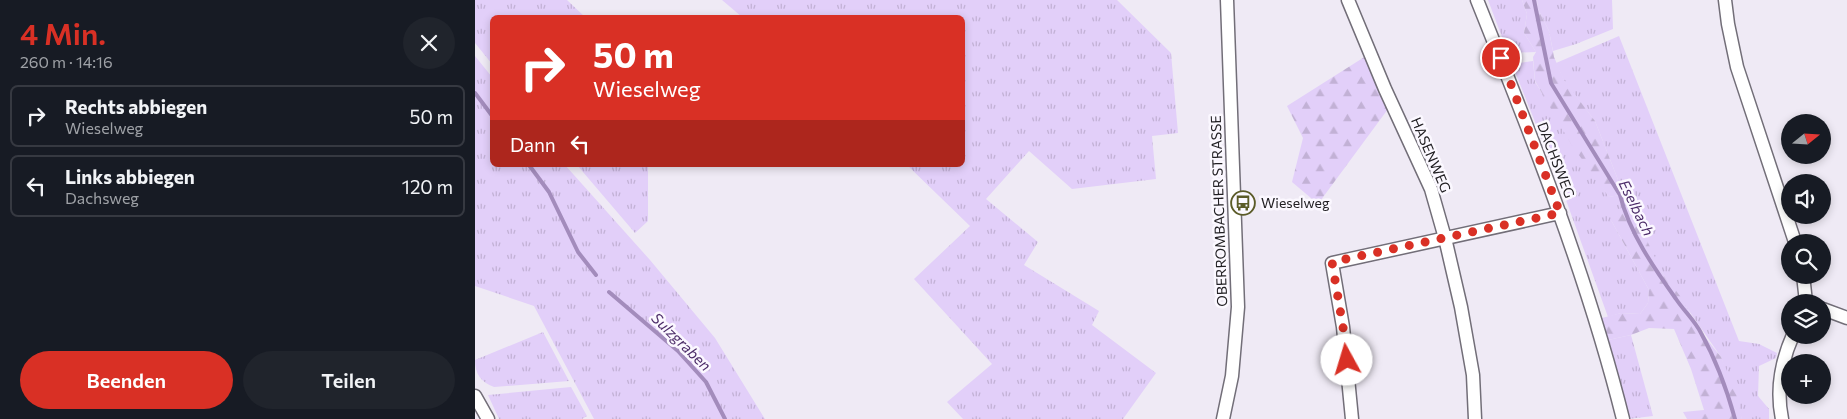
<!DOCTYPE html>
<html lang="de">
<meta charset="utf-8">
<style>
body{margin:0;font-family:Commissioner,sans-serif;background:#20242c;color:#f1f3f6;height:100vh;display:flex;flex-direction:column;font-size:19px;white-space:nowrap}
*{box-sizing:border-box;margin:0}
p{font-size:16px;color:#9ea1a6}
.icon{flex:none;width:28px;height:28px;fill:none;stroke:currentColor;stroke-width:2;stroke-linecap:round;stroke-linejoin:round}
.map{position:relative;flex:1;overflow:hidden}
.sheet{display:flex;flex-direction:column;background:#171b24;width:475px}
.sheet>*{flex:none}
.top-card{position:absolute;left:15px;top:15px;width:475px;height:152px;border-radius:8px;box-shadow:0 2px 8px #0003;background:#d93025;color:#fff;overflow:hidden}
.needle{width:32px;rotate:72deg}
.controls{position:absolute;left:1306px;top:114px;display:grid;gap:10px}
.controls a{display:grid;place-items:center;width:50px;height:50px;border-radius:50%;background:#171b24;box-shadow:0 2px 8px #0003;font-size:25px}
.pin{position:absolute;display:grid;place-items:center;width:42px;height:42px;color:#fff;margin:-21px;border:2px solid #fff;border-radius:50%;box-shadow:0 1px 5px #0007}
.me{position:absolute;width:55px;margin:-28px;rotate:354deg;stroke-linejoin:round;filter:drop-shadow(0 0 4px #0008)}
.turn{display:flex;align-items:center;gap:18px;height:105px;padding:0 20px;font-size:22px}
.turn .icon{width:65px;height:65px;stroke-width:2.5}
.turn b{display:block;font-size:35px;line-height:42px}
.then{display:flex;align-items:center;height:48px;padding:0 20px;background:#0003;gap:10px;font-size:19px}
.round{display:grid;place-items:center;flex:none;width:52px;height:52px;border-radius:26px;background:#20242c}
.headline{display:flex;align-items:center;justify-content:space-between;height:85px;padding:0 20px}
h1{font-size:30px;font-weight:600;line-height:38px;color:#d93025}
.action{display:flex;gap:10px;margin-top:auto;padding:10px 20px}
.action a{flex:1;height:58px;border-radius:30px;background:#d93025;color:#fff;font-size:20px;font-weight:600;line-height:58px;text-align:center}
.action a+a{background:#20242c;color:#f1f3f6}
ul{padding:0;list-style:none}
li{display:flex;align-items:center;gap:15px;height:62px;margin:0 10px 8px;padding:0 10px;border:2px solid #363941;border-radius:8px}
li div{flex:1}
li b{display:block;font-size:19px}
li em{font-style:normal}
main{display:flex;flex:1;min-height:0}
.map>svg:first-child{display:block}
</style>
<main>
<section class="sheet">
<div class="headline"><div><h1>4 Min.</h1><p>260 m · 14:16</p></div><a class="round"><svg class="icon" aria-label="close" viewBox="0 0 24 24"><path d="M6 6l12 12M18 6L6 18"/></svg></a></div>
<ul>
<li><svg class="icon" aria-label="right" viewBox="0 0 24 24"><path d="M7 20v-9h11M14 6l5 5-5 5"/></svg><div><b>Rechts abbiegen</b><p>Wieselweg</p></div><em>50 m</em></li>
<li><svg class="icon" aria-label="left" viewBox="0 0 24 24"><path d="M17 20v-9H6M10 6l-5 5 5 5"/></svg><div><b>Links abbiegen</b><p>Dachsweg</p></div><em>120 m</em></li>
</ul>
<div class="action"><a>Beenden</a><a>Teilen</a></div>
</section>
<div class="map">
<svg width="1372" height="419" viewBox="0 0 1372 419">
<defs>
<pattern id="grass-tufts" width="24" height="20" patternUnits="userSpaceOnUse" patternTransform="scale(1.25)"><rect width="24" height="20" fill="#e2cff9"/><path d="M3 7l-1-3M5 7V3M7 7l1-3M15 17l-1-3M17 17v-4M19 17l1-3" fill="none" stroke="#c2b1d5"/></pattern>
<pattern id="forest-firs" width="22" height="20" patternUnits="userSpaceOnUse" patternTransform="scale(1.25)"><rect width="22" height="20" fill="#e2cff9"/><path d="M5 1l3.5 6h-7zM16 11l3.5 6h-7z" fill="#c2b1d5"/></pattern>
</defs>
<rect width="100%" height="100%" fill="#efeaf5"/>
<path fill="url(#grass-tufts)" d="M0,0H92L110,17L18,18L17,64L0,43Z
M247,0H642L696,53L703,133L677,136L681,179L597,189L554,151L511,199L563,242L549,265L624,311L617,325L681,373L648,419H488L472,402L517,364L439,279L495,226L432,165H488V18L267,17Z
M1013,0H1047L1052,14L1049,33L1061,52L1033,53Z
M1062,0H1137L1138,29L1101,44L1078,51L1074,31L1063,9Z
M1144,36L1264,341L1284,344L1302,353L1301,358L1284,366L1283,396L1294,409V419H1267L1246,357L1187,272L1136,220L1174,290L1173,303L1165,314L1146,313L1133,317L1091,200L1037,64L1058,61L1060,82L1134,197L1144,195L1147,190L1120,121L1089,81L1081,63Z
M0,56L17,77L18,165H90L175,260L240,338L290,419H119L59,306L0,286Z
M102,165H173V221L160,233Z
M68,332L94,381L19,387C6,382 0,374 0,360Z
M1156,335L1178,416L1153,419L1133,340Z
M96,387L112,416L107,419H24L13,395Z"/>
<path fill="url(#forest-firs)" d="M1047,0H1062L1063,9L1074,31L1079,57L1089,80L1120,121L1147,190L1145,195L1134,197L1096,144L1060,81L1058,57L1061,52L1049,33L1052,14Z
M891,56L913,109L843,204L817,182L828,138L812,106Z
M1148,206L1153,207L1165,226L1187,272L1205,296L1226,332L1246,357L1261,392L1267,419H1212L1208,412L1229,410L1216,369L1199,329L1174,328L1156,335L1133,340L1127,318L1146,313L1165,314L1173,303L1174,290L1136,220Z"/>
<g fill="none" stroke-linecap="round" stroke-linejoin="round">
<path stroke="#a38cbc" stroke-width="4" d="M1059,0L1076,83L1145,195C1154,232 1179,268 1201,299C1209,311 1220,321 1226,333C1241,360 1252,390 1260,419
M0,93L18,117
M54,165L74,192L103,252L121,275
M134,292L203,351L231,382L250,419"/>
<g stroke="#726e78" stroke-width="15">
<path id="minor" d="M873,0L910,89L956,189L970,238L986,307L998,375L1000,419
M1002,0C1057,137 1112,275 1148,419
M1250,0L1253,24L1262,67L1320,242
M1328,275L1331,302
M1348,309L1372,318
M0,396L13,419
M748,419L757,376L763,307L752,0
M877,419L868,327L857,263L1085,213
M1307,419C1301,390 1306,362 1318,335"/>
</g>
<use href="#minor" stroke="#fff" stroke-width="12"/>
</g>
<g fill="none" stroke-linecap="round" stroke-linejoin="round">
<path stroke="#d93025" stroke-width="9" stroke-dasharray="0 16.2" d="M872,360L868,327L857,262L1085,213L1026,58"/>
</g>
<defs>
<g id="bus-ring" transform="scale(1.25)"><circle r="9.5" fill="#fbf8ff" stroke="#5b5b28" stroke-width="1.5"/><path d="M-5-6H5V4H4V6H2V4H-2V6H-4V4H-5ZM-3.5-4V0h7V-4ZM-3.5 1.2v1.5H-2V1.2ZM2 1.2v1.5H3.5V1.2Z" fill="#5b5b28"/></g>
</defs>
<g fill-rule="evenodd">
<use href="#bus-ring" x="768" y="203"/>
</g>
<g text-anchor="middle" stroke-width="5" stroke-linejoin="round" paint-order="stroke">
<g font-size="14" fill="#222024" stroke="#fbf8ff">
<text transform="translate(956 155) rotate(67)" y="5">HASENWEG</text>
<text transform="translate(1081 160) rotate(69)" y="5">DACHSWEG</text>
<text transform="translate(744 211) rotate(-92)" y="5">OBERROMBACHER STRASSE</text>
</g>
<g font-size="14" fill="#222024" stroke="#fbf8ff" text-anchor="start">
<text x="786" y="208">Wieselweg</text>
</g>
<g font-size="15" font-style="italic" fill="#4c2c69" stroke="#fbf8ff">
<text transform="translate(1161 208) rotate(64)" y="5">Eselbach</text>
<text transform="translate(206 342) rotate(44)" y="5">Sulzgraben</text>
</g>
</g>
</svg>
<div class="controls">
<a><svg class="needle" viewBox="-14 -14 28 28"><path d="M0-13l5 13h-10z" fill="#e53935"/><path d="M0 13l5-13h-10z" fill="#9ea1a6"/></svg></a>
<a><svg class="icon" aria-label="sound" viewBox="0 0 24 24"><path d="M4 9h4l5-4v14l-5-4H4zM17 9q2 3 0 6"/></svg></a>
<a><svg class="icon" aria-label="search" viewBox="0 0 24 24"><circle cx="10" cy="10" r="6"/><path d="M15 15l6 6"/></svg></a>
<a><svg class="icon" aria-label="layers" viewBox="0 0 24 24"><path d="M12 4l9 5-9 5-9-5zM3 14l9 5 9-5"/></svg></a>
<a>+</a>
</div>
<div class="pin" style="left:1026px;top:58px;background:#d93025"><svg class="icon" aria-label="arrive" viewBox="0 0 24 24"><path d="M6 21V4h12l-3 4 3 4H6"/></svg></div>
<svg class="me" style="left:872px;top:360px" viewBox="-20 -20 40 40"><circle r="19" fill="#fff"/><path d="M0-13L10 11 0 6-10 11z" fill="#d93025"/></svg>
<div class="top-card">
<div class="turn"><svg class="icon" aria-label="right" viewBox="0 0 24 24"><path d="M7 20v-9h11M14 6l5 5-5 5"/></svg><div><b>50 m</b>Wieselweg</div></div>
<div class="then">Dann<svg class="icon" aria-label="left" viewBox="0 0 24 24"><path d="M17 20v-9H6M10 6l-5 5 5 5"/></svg></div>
</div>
</div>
</main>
